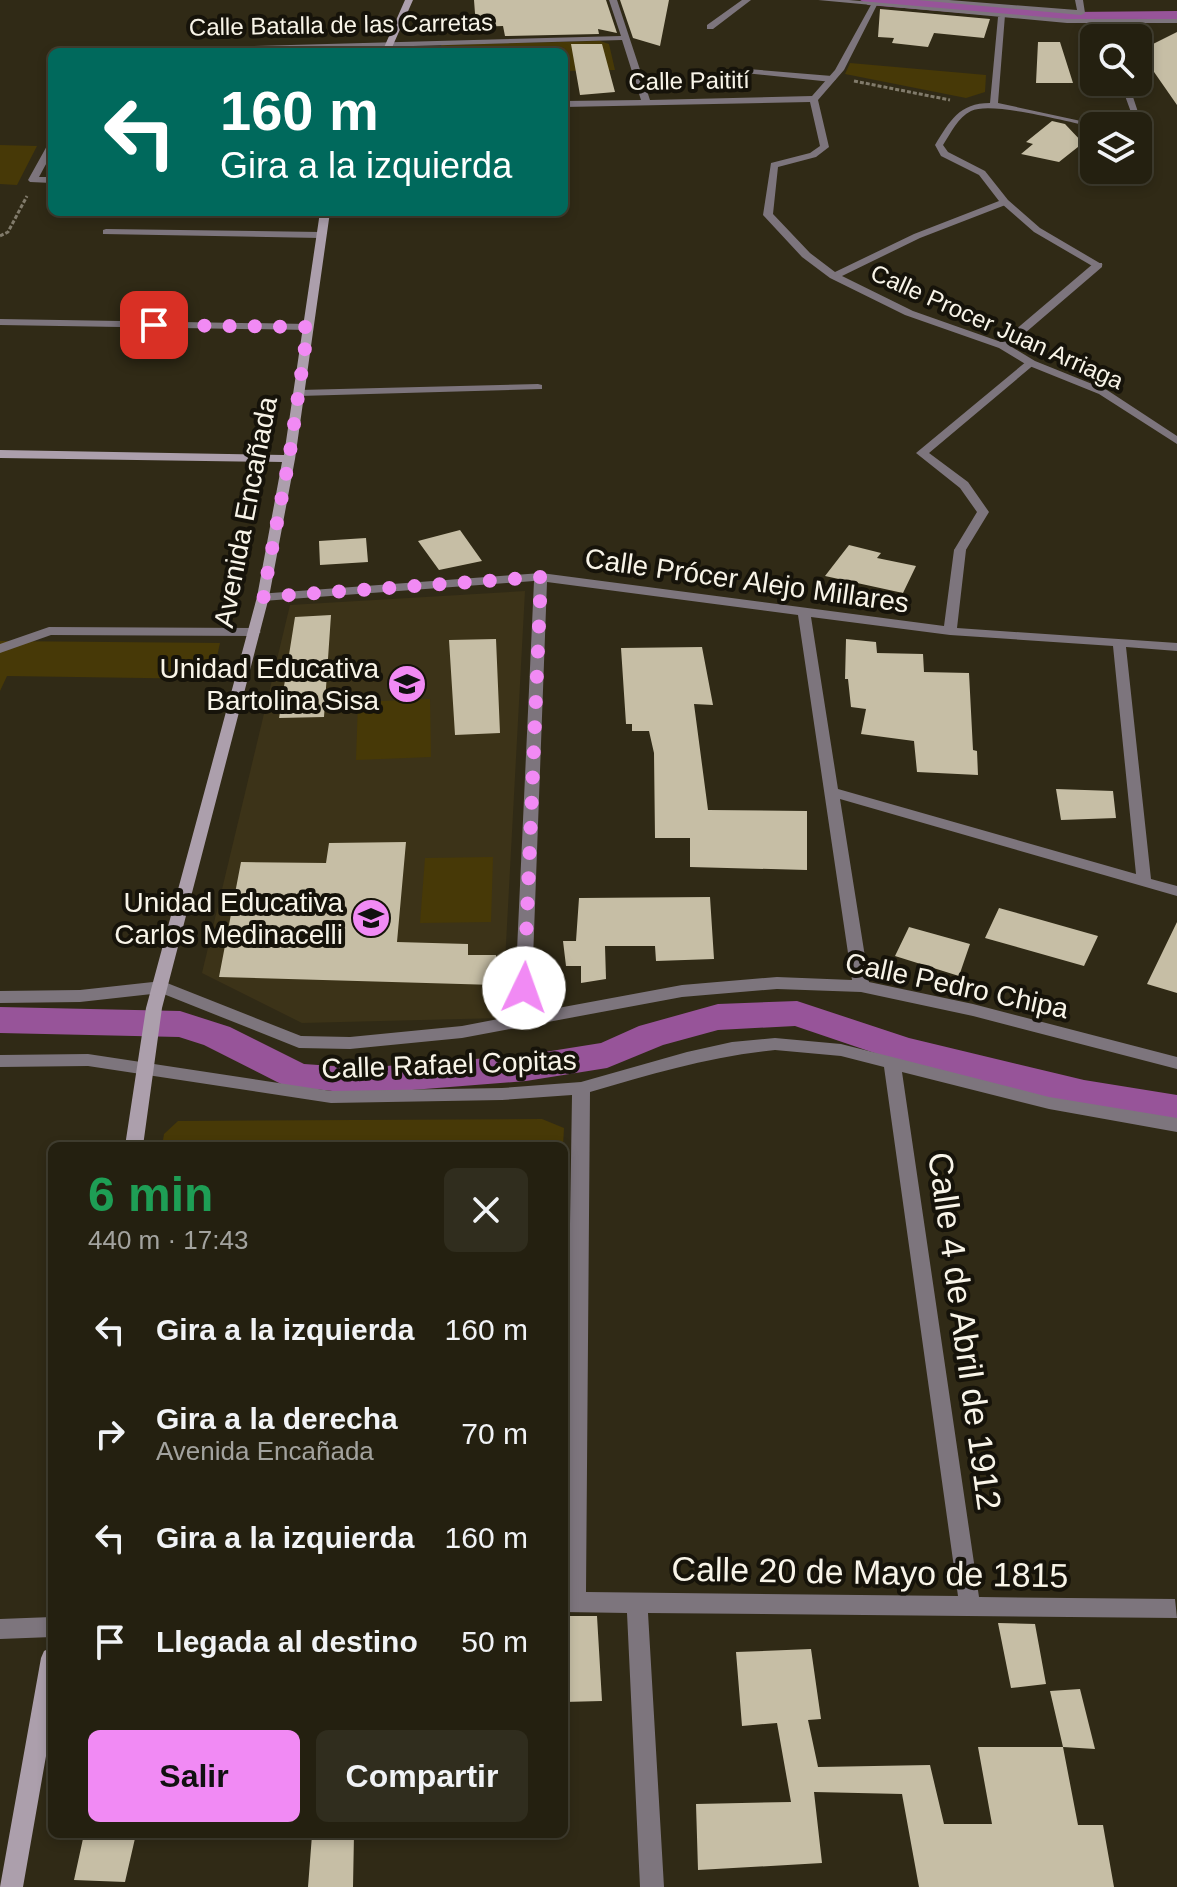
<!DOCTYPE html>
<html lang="es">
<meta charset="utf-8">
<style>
body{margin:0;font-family:Helvetica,sans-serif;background:#302d1e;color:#f1f3f6;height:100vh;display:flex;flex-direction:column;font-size:30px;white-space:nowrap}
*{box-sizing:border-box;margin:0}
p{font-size:26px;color:#a3a39f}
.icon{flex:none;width:44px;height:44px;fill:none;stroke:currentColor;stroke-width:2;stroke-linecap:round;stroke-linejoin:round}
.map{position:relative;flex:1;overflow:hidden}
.sheet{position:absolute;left:48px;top:1142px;width:520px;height:696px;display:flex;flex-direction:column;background:#242010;border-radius:12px;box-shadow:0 4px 12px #0003,0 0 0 2px #413e30}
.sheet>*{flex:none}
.top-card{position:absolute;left:48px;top:48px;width:520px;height:168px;border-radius:12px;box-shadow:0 4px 12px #0003,0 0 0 2px #413e30;background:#00695c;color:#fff;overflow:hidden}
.fabs{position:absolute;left:1080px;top:24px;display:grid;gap:16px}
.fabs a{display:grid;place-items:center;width:72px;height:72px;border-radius:12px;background:#242010;box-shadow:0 4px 12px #0003,0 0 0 2px #413e30;font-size:40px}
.pin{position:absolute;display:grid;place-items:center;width:68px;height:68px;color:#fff;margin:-34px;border-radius:16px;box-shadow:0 4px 12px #0006}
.me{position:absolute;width:88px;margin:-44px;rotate:3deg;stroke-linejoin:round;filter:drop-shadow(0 0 6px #0008)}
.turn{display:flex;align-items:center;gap:28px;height:168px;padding:0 40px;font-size:36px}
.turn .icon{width:104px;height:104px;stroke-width:2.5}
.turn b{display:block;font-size:56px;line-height:68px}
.round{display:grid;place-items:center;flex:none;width:84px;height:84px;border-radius:12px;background:#302d1e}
.overview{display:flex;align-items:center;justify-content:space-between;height:136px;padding:0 40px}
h1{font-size:48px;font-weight:700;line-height:60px;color:#1e9e55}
.cta{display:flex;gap:16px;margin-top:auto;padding:16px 40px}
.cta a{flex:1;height:92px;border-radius:12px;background:#f18af4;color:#111;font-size:32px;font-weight:700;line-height:92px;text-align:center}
.cta a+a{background:#302d1e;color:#f1f3f6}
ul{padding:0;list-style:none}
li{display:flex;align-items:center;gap:24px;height:104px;padding:0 40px}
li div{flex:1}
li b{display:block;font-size:30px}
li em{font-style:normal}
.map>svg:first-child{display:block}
</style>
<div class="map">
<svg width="1177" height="1887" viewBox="0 0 1177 1887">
<rect width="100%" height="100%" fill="#302a16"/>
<path fill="#3c3318" d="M525,591L502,1018L302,1023L202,973L290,605Z"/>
<path fill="#473907" d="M600,41L609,44L615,70L564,71V52H444L441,45Z
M850,63L986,75L985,92L966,98L845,74Z
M0,145L37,146L17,185L0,184Z
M0,641L220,643L212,679L7,676L0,691Z
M430,699L431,757L356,760L358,702Z
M493,857L491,922L420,923L425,858Z
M542,1119L564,1128L563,1146H162L164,1134L178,1121Z"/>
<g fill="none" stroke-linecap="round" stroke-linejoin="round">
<path fill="#975499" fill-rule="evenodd" d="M860,0H927L1071,12L1177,11V21L1071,22L868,5Z
M797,1001L909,1038L1084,1080L1177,1095V1123L1084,1108L904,1063L795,1026L718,1030L663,1045L607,1068L526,1081L361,1094L285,1086L204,1045L179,1037L0,1033V1007L180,1011L230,1027L304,1064L361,1068L526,1055L601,1043L639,1026L718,1004Z"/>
</g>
<path fill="#c6bea5" d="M474,0H606L617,33L598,29L599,34L505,36L503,26L476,27Z
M620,0H669L660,46L633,38Z
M880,9L990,19L984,38L934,33L928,47L892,43L894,38L878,37Z
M1177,32V105L1145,59V48Z
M1038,42H1060L1073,83H1036Z
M571,44H602L615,92L580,95Z
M1052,121L1065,124L1083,143L1059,162L1021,154L1033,144L1026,142Z
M460,530L482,561L439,570L418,541Z
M366,538L368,562L320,565L319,541Z
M849,545L881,553L877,558L916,566L903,593L825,576Z
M331,615L324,717L279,718L295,617Z
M496,639L500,733L455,735L449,640Z
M846,639L876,642L877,653L923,654L924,672L969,673L973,750L977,751L978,775L917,772L914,741L861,734L866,709L851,707L848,679H845Z
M702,647L713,705L694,704L708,810L807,811V870L690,867V838H655L654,753L649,731H632V724H626L621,648Z
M1056,789L1113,791L1116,818L1061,820Z
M406,842L397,942L468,944V955H496L495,985L219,977L241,862L326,863L329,843Z
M710,897L714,959L656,961L655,946H605L606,979L581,983V966H566L563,941H576L579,898Z
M999,908L1098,936L1084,966L985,938Z
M1177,922V993L1147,984Z
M909,927L970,944L959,976L895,956Z
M564,1616H597L602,1701L564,1702Z
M998,1623L1035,1624L1046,1684L1011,1688Z
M811,1649L821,1719L808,1720L818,1767L930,1765L944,1824H992L978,1747H1063L1078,1825H1103L1114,1887H919L902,1794L814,1792L822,1863L698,1870L696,1804L791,1802L777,1723L742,1726L736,1652Z
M1080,1689L1095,1749L1063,1747L1050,1691Z
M84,1834H136L125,1882L74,1880Z
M354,1834L353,1887H308L312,1835Z"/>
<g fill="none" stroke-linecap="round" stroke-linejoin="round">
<path stroke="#817b6b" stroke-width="3" stroke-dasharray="4 2" stroke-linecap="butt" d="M854,81L950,100
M0,236L8,232L27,196"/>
<path fill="#7d757d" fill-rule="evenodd" d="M748,69L832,76L836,79L832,82L745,73L744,71Z
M1002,200H1008L1040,228L1103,265L1094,267L1034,232L1002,204Z
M1027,361L1036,363L929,453L968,482L989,512L964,553H956L954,550L977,512L960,488L916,453Z"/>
<path fill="#7d757d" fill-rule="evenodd" d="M609,0H617L650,100L812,96L835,70L872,3H878L844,70L818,100L829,147L816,157L778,167L773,214L810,253L835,272L914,234L999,201L979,175L941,156L935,145C950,121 959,103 990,103L998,17L1005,15L998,103L1104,126L1094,127C1068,122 992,101 971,111C958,117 951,133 943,145L948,152L985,171L1008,200V204L920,238L842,276L913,311L1001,342L1094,263H1102V267L1010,346L1035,361L1107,390L1177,436V444L1099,394L1027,365L999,348L905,315L830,278L802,257L763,215L771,163L810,153L820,146L810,102L564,107V101L641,100L622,40L197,52H103L107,50L621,36Z
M742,0H751L713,29H707V25Z
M917,0H949L1077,10L1075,0H1083L1085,13L1081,15Z
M1103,20L1107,22L1112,38H1104L1099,22Z
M1120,82H1128L1146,136L1139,134L1138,126H1136Z
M52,141V153L39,177H52V183L30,182L28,180L48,144Z
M106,229L320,232L325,235L320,238L103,234V230Z
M0,319L308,324L313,327L308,330L0,325Z
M538,384L542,385V389L299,396L293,393L299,390Z
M960,546L966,550L957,628L1177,643V651L1126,647L1151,879L1177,886V896L840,799L869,982L973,1004L1177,1057V1069L973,1016L861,992L777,989L682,997L462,1038L350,1049L299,1048L161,993L80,1002L0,1003V991L80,990L162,981L301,1036L350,1037L462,1026L514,1016L534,581L263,601L258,600V594L541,573L944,626L954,550ZM547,582L798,615L852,980L777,977L682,985L531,1013ZM811,617L950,635L1113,646L1136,874L838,789Z
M49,627L254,628L261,632L254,636L51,635L0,653V644Z
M775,1038L841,1044L1049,1097L1177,1118V1132L1049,1109L902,1072L979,1597L1175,1599L1177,1618L648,1613L664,1887H640L627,1613L564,1612L572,1095L502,1100L331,1103L88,1066L0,1067V1055L88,1054L331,1091L502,1088L581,1082L687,1052L732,1042ZM775,1050L841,1056L884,1067L958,1596L586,1592L590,1092C651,1074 711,1056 775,1050Z
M52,1617V1637L0,1639V1619Z"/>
<path fill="#7d757d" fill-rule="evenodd" d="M818,0H849L1067,19H1177V23H1067Z"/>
<path fill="#ac9fac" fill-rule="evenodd" d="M405,0H413L390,52H382Z
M320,212H330L295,459L269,597L162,1008L143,1146H125L146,1008L257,597L282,462L0,458V450L284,455Z
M52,1647V1722L23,1887H0L41,1658L44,1651Z"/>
</g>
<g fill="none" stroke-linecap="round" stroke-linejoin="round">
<path stroke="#f18af4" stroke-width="14" stroke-dasharray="0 25.2" d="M154,325L308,327L289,459L263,597L541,577L524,988"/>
</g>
<defs>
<g id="school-disc" transform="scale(2)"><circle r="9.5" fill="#f18af4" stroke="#16130a"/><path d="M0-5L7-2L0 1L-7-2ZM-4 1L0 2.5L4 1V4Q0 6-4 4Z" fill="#111"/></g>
</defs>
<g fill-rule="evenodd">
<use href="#school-disc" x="407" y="684"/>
<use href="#school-disc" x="371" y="918"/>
</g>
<g text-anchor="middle" stroke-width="8" stroke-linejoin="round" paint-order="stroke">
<g font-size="24" fill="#f8f4e8" stroke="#16130a">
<text transform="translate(341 25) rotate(-1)" y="8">Calle Batalla de las Carretas</text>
<text transform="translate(689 81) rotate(-1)" y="8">Calle Paitití</text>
<text transform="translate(997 327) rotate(24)" y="8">Calle Procer Juan Arriaga</text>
</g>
<g font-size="28" fill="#f8f4e8" stroke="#16130a">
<text transform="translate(245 512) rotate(-79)" y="10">Avenida Encañada</text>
<text transform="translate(747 580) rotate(8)" y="10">Calle Prócer Alejo Millares</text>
<text transform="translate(957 985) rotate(12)" y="10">Calle Pedro Chipa</text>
<text transform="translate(449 1064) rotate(-2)" y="10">Calle Rafael Copitas</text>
</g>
<g font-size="28" fill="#f8f4e8" stroke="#16130a" text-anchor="end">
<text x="379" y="678">Unidad Educativa<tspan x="379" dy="32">Bartolina Sisa</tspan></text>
<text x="343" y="912">Unidad Educativa<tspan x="343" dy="32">Carlos Medinacelli</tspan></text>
</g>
<g font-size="34" fill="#f8f4e8" stroke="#16130a">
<text transform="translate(965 1331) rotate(82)" y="12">Calle 4 de Abril de 1912</text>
<text transform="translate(870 1572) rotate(1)" y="12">Calle 20 de Mayo de 1815</text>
</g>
</g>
</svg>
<div class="fabs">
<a><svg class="icon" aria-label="search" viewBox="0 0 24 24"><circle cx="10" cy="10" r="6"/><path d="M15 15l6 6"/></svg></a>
<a><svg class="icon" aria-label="layers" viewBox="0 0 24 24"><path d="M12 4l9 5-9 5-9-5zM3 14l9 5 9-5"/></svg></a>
</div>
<div class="pin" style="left:154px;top:325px;background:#d93025"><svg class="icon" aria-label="arrive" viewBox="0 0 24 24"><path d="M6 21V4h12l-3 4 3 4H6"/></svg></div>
<svg class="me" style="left:524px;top:988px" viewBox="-20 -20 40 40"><circle r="19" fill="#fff"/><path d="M0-13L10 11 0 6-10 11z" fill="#f18af4"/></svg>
<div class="top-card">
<div class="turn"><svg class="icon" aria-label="left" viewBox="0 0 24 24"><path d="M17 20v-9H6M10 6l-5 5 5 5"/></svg><div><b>160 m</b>Gira a la izquierda</div></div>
</div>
<section class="sheet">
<div class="overview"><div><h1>6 min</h1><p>440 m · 17:43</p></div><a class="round"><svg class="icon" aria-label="close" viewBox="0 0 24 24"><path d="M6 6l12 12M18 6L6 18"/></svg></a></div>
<ul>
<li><svg class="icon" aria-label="left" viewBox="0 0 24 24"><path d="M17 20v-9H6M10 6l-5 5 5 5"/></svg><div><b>Gira a la izquierda</b></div><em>160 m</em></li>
<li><svg class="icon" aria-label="right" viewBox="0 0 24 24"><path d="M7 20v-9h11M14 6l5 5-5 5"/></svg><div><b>Gira a la derecha</b><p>Avenida Encañada</p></div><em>70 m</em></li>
<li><svg class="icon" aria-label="left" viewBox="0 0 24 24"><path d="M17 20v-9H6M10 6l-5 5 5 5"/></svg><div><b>Gira a la izquierda</b></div><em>160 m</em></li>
<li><svg class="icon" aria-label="arrive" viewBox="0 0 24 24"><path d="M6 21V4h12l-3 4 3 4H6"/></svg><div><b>Llegada al destino</b></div><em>50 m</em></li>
</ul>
<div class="cta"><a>Salir</a><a>Compartir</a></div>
</section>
</div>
